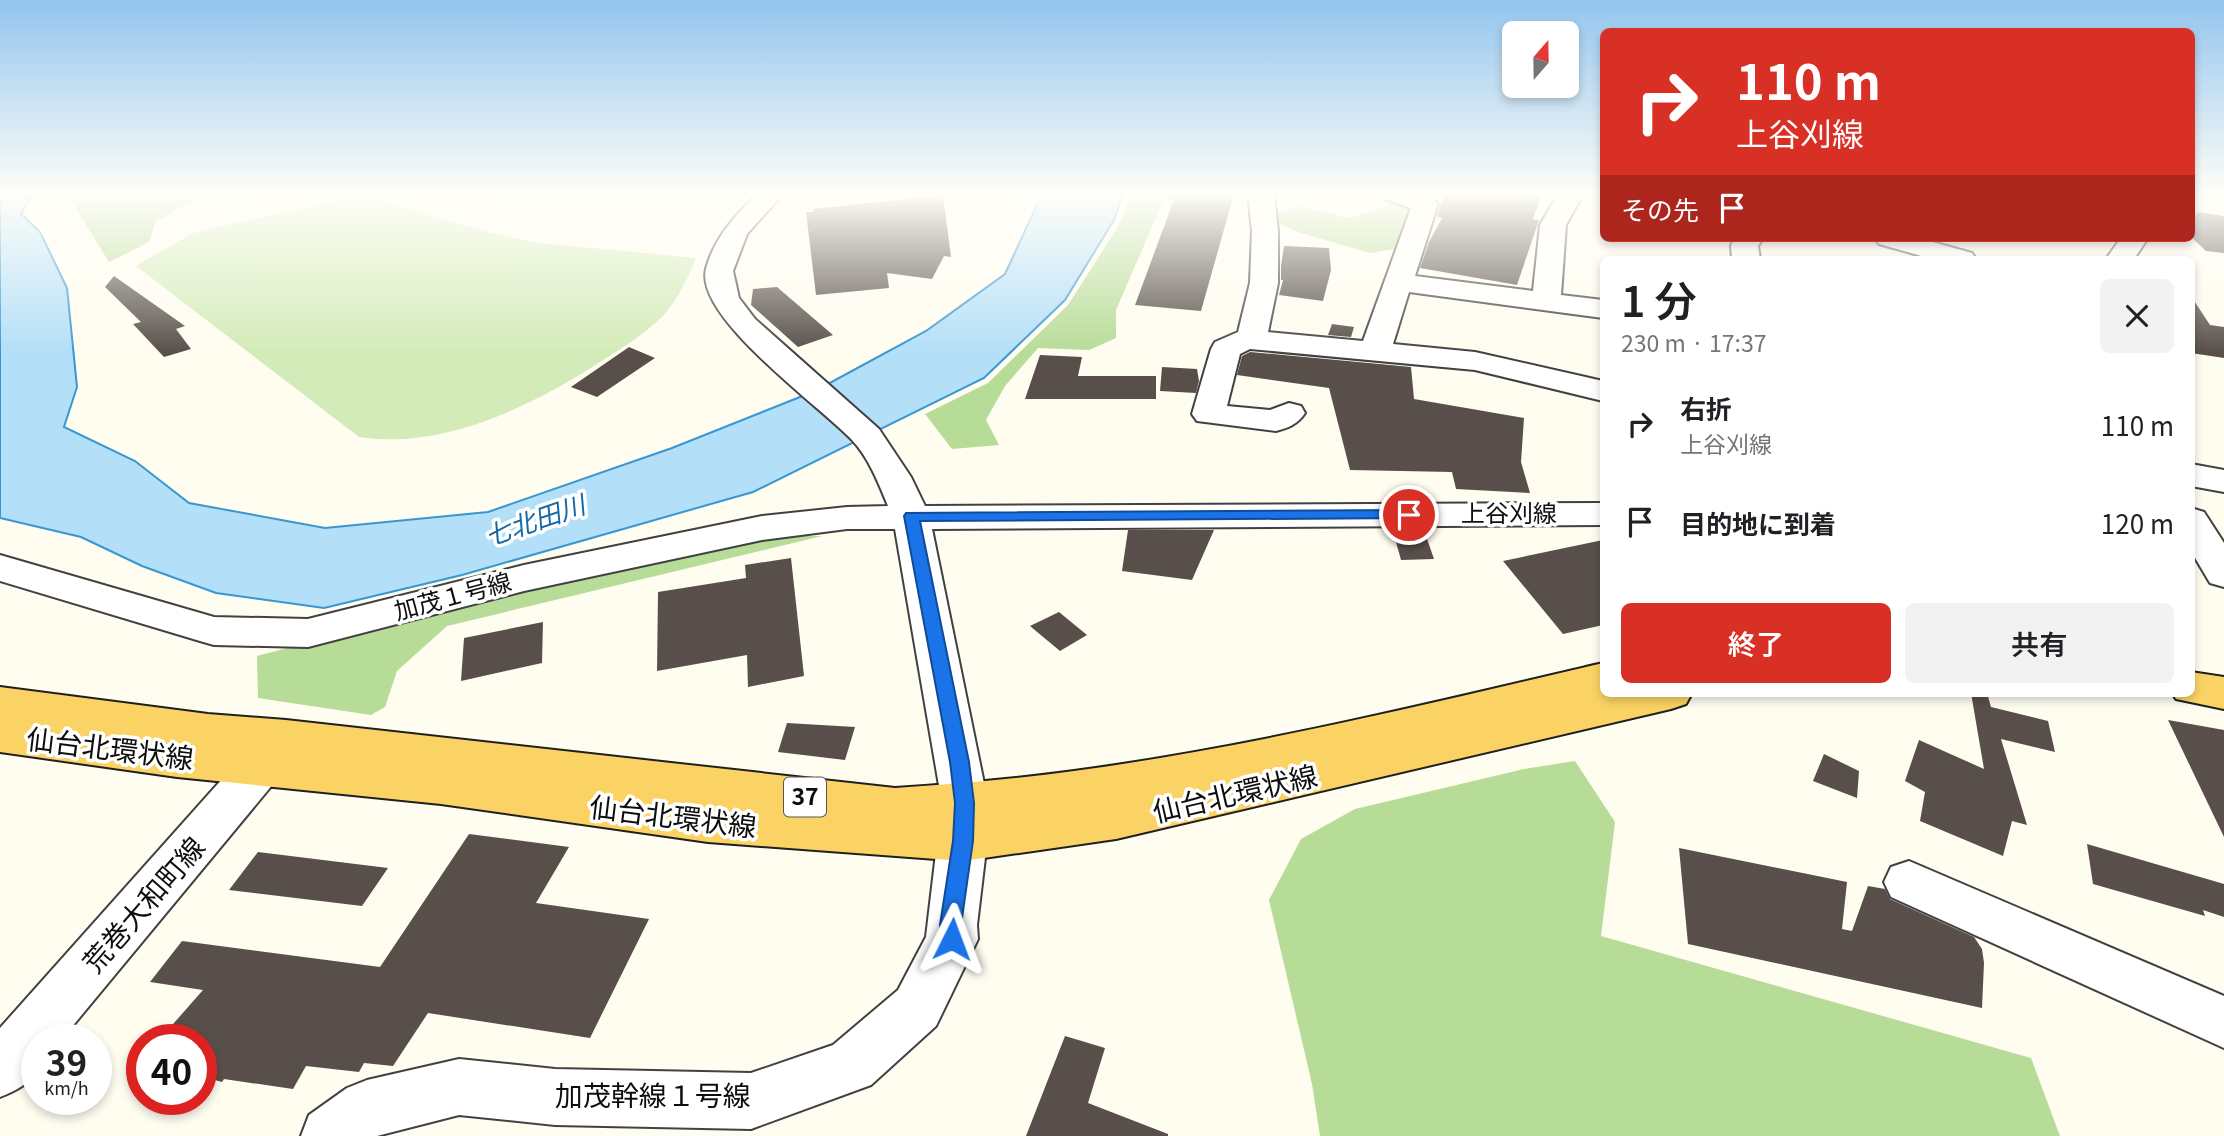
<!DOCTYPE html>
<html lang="ja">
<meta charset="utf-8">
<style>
body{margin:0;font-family:Georgia,"Noto Sans JP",serif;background:#f2f2f2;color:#202124;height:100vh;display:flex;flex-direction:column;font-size:26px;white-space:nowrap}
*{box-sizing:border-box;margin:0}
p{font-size:23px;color:#757577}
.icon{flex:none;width:38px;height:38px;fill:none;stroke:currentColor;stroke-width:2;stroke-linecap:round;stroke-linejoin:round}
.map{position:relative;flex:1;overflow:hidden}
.side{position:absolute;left:1600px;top:256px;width:595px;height:441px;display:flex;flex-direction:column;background:#fff;border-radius:10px;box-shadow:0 4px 10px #0003}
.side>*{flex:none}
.hud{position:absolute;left:1600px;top:28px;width:595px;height:214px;border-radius:10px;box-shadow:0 4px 10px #0003;background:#d93025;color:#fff;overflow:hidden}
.needle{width:46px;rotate:20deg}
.fabs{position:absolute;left:1502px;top:21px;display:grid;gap:14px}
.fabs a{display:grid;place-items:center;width:77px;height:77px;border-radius:10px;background:#fff;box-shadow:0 4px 10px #0003;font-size:35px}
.speed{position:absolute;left:21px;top:1024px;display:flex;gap:14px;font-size:35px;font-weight:700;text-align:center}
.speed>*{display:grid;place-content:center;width:91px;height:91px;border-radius:50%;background:#fff;box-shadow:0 4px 10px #0003;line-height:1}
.speed small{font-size:18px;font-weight:400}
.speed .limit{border:10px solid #d22;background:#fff;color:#111}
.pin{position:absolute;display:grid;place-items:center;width:60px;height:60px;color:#fff;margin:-30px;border:4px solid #fff;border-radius:50%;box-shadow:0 2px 7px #0007}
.me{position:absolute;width:77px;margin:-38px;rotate:3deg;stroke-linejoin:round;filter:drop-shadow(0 0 5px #0008)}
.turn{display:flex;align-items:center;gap:24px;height:147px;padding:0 21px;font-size:32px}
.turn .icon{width:91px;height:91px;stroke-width:2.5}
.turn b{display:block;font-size:49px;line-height:60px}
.then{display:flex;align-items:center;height:66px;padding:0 21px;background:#0003;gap:14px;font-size:26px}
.round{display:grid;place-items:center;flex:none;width:74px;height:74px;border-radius:10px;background:#f2f2f2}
.head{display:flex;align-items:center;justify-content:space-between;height:119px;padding:0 21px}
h1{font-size:42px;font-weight:600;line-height:52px}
.cta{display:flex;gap:14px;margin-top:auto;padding:14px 21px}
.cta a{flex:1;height:80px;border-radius:10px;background:#d93025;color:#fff;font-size:28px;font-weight:600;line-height:80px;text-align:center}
.cta a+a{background:#f2f2f2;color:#202124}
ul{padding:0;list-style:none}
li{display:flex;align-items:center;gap:21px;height:98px;padding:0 21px}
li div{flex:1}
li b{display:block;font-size:26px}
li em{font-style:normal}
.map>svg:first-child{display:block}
</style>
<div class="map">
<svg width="2224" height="1136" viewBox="0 0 2224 1136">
<rect width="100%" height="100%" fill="#fffcf0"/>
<path fill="#d3ebb8" d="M362,195L487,232L539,243L696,258C688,279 677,301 661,318C643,335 621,349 600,362C532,406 443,450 359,437L136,266L195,232Z"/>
<path fill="#b7dc97" d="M67,194H219L194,201L156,221L149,242L109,262Z
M1131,194H1182L1179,201L1164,199L1116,310V338L1089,350L1038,348L1005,386L986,420L999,445L952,449L925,414L988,383L1068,305L1121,222Z
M1403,201L1414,205L1395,249L1370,253L1301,233L1280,224L1276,214L1296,206L1350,218Z
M761,535L822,536L447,626L397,671L385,707L371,715L258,698L257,656L519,587Z
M1575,761L1615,822L1601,936L2031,1058L2060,1136H1320L1312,1084L1269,900L1301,839L1355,809L1524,769Z"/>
<path fill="#b3dff8" stroke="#3897d1" stroke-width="2" d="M0,194H33L21,214L40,232L67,288L77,387L64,427L135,461L189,503L325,528L488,512L672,448L815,391L926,331L1005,274L1042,194H1123L1114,220L1065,300L984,378L753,492L462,575L324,608L216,593L142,566L81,537L0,518Z"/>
<path fill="#584f4a" d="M1176,194H1234L1201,311L1135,305Z
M1444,194H1524L1541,197L1533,219L1539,220L1517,285L1420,268L1429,242L1442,218L1437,217Z
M943,195L951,257L944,256L932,279L887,273L889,288L816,295L806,212H813V209Z
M2198,212L2224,216V253L2206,251L2191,237V223Z
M1284,246L1329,248L1331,270L1323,301L1279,295L1283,280H1281V266Z
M114,276L185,326L176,329L191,349L164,357L133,324L141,322L105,287Z
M777,287L833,335L798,347L751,305L753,289Z
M2191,296L2210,325L2224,327V358L2191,353Z
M1332,324L1354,327L1351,337L1328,335Z
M629,347L655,358L597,397L571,387Z
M1250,352L1411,367L1414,399L1524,418L1521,462L1530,493L1456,489L1452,472L1350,470L1329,388L1237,375L1242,356Z
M1040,355L1082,357L1078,376H1156V399H1025Z
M1162,367L1197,369L1199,381L1196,393L1160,391Z
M1128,530H1214L1192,580L1122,571Z
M1394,535L1426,536L1434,559L1401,560Z
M1603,540V625L1563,634L1503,561Z
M791,558L804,676L748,687L747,655L657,671L658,592L746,578L745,565Z
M1059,612L1087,635L1060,651L1030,626Z
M543,622L542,663L461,681L464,638Z
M1971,693H1987L1991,707L2048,721L2055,752L2001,739L2027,825L2012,821L2003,856L1920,821L1925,792L1905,781L1919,740L1984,769Z
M2168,720L2224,730V837Z
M787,723L855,727L845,760L778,752Z
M1824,754L1859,771L1857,798L1813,781Z
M469,834L569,847L536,903L649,919L590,1038L428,1013L393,1066L364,1063L359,1072L306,1066L293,1089L224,1079L222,1082L201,1076V1040H159L203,990L150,982L182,941L380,967Z
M2087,844L2224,884V917L2203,910L2205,916L2093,884Z
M1679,848L1847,882L1842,929L1852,931L1868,886L1885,889L1890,899L1974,937L1982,949L1984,963L1982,1008L1688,944Z
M258,852L388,868L362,906L229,890Z
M1065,1036L1105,1048L1088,1103L1168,1134V1136H1026Z"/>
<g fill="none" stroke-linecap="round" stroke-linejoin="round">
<g stroke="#414141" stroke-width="4">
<path id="minor" d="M757,194H783L747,234L733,271L739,298L755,319L879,429L911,477L925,506L1603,503V525L932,529L988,803L987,841L977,925L978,939L936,1026L871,1085L751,1129L555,1125L459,1115L377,1136H301L309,1115L347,1088L367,1080L459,1059L555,1069L751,1073L833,1045L898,990L926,937L942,803L895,529H847L762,540L524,591L308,647L214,645L200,641L0,581V555L214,617L308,619L524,565L762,516L847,507L888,506C879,484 869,458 852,440C820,406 694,317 706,269C714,238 735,216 757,194Z
M1248,194H1274L1278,231V283L1268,332L1363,341L1411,208L1385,199L1382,194C1398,194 1427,189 1438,204L1415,276L1533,291L1540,225L1558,194H1583L1566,225L1561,295L1603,300V318L1409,292L1393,344L1475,352L1603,381V401L1475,370L1250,349L1240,354L1227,406L1270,410L1289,403L1301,406L1305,413C1298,424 1288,428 1276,431L1197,421L1192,414L1211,349L1215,342L1238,332L1250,283L1252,231Z
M1736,238H1763L1758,246L1760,259H1732L1731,245Z
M1875,238H1918L1972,253L1976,259H1932L1879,244Z
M2121,238H2148L2134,259H2106Z
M2191,464L2224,470V492L2191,486Z
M2191,508L2204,512L2224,543V587L2210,583L2191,551Z
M281,726L297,731L303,743L297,755L61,1040H37C37,1075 35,1083 0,1097V1028L265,731Z
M1909,861L2224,996V1048L1891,897L1884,882L1891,867Z"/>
</g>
<g stroke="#1f1f1f" stroke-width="4">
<path id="major" d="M1603,663V693H1692L1686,704L1671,709L1116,839L963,861L708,842L441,804L177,777L0,752V687L208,714L286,720L895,788C955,784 1015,779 1074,771C1253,747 1428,704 1603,663Z
M2191,672L2224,677V709L2176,699L2172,693H2191Z"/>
</g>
<use href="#minor" fill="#fff" fill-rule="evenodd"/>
<use href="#major" fill="#fbd364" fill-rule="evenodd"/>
</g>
<linearGradient id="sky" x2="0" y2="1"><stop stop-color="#93c5ee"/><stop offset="0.55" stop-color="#fffef8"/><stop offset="1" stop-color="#fffef8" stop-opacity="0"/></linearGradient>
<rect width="2224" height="353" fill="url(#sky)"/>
<path fill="#1a73e8" stroke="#114b97" stroke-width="2" d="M1409,510L1417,515L1415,518L920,521L969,762L974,803L973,841L961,925L963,939L959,946L952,949L944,946L940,925L953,841L955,803L950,762L904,516L906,513Z"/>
<g text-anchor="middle" stroke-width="7" stroke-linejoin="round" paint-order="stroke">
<rect fill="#fff" stroke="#565656" stroke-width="2" x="784" y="777.5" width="42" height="39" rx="5"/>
<g font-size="23" font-weight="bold" fill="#0e0e0e">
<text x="805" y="805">37</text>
</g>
<g font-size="24" fill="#0e0e0e" stroke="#fff">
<text x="1509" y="522">上谷刈線</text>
<text transform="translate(453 597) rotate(-15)" y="8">加茂１号線</text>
</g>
<g font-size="26" font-style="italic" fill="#1468a4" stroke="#fff">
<text transform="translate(535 521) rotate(-19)" y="9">七北田川</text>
</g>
<g font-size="28" fill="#0e0e0e" stroke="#fff">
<text transform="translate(110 749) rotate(7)" y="10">仙台北環状線</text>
<text transform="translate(1235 794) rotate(-13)" y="10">仙台北環状線</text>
<text transform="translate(673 817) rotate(7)" y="10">仙台北環状線</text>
<text transform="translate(144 905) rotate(-49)" y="10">荒巻大和町線</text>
<text x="653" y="1106">加茂幹線１号線</text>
</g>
</g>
</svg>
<div class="fabs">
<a><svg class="needle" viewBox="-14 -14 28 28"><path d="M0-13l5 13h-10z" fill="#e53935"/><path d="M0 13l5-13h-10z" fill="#757577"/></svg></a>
</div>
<div class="speed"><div>39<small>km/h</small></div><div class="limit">40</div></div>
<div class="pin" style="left:1409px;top:515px;background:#d93025"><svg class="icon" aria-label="arrive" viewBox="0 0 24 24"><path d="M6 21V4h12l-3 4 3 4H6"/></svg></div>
<svg class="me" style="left:952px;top:939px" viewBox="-20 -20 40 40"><path d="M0-17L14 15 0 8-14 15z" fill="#1a73e8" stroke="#fff" stroke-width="4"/></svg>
<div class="hud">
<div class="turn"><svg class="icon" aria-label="right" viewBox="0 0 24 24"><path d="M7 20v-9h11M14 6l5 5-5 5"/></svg><div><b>110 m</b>上谷刈線</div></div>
<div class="then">その先<svg class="icon" aria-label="arrive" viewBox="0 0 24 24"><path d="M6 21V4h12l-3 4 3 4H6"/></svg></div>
</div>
<section class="side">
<div class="head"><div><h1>1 分</h1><p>230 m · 17:37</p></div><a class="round"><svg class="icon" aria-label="close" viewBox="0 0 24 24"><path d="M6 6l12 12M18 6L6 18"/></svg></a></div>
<ul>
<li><svg class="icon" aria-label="right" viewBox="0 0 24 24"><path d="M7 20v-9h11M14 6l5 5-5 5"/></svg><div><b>右折</b><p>上谷刈線</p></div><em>110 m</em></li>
<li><svg class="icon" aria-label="arrive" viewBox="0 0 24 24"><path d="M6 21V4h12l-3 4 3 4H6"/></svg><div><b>目的地に到着</b></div><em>120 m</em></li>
</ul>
<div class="cta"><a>終了</a><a>共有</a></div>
</section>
</div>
